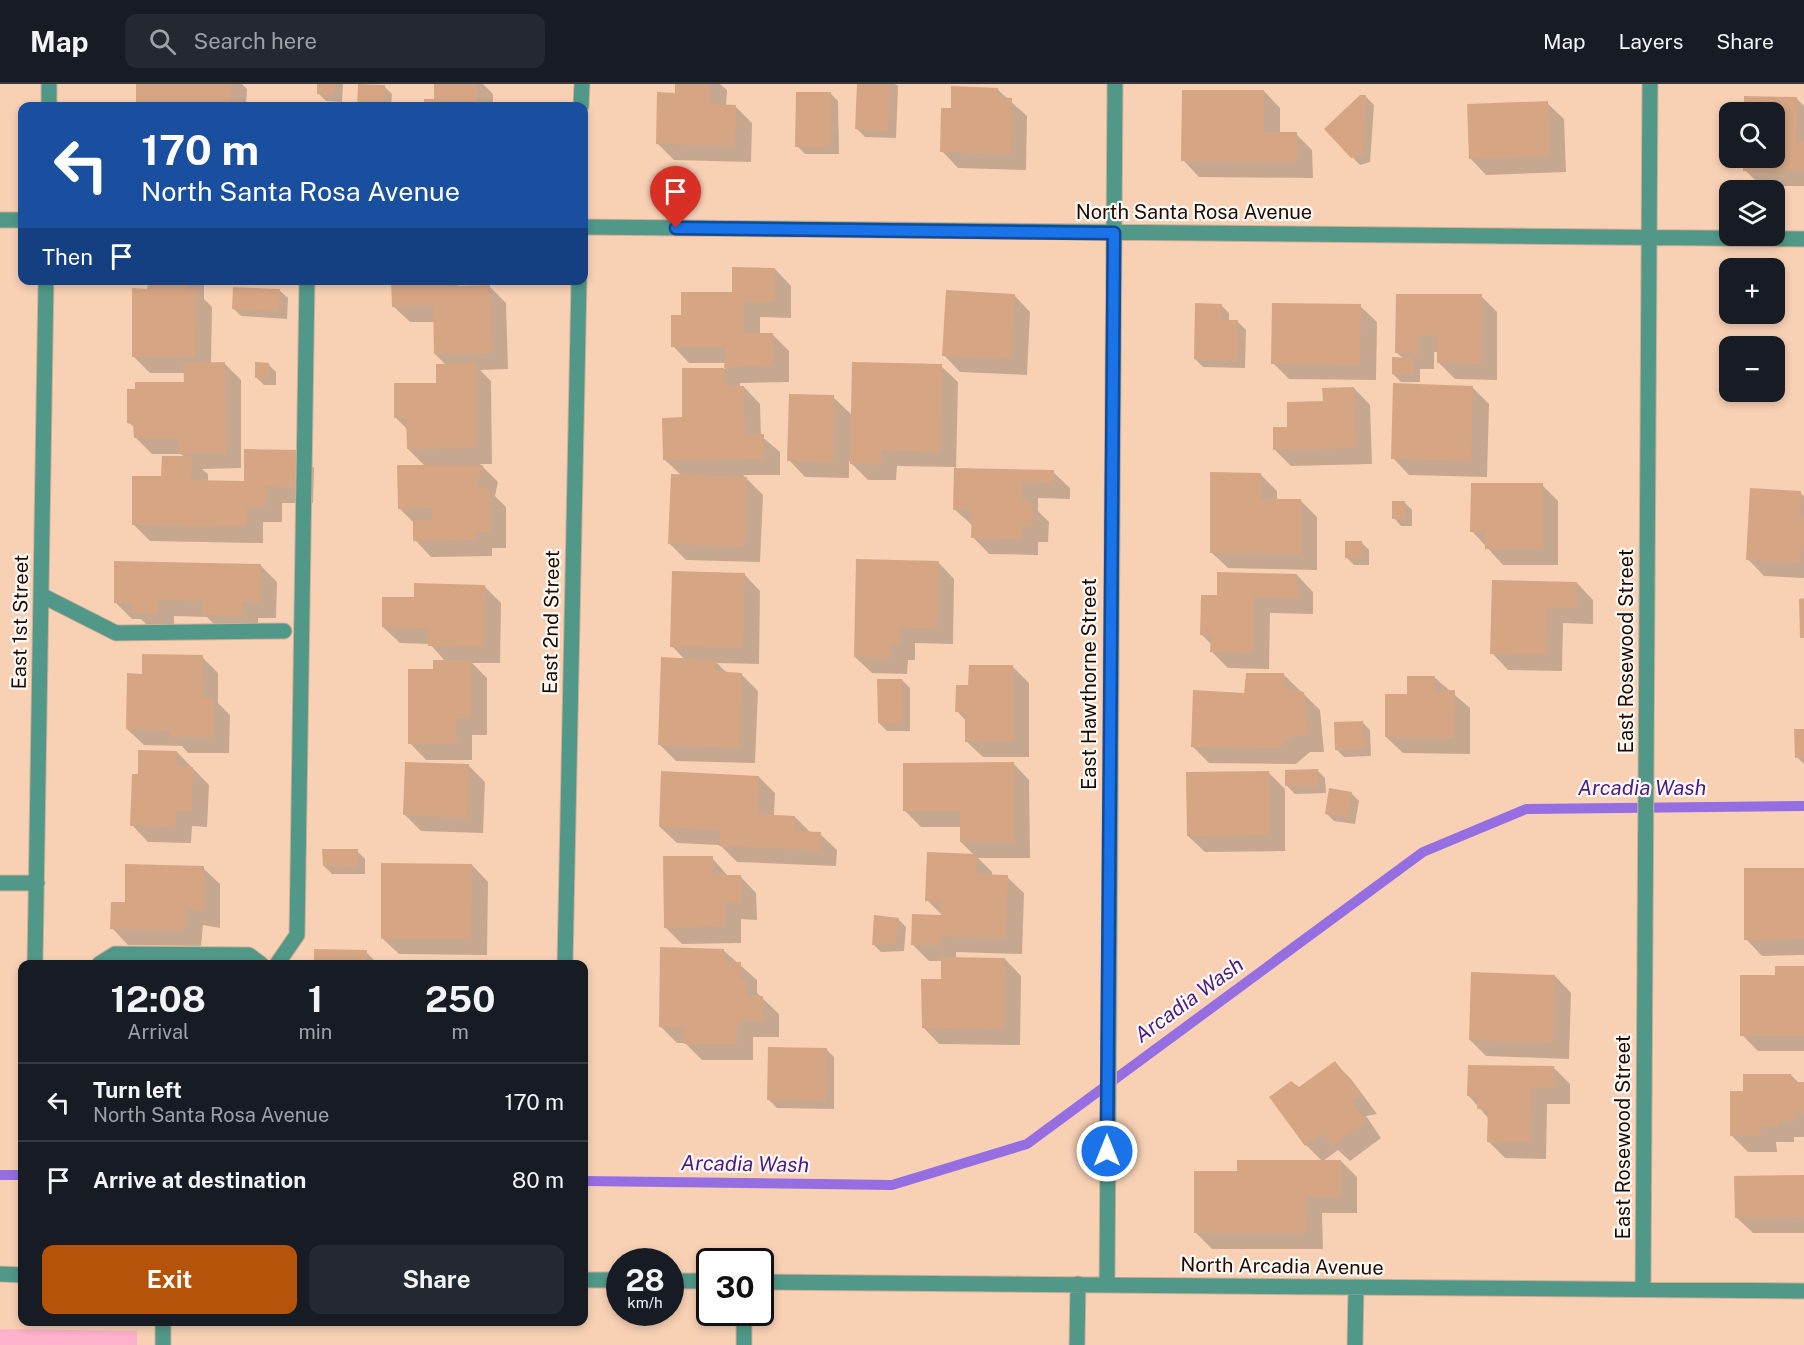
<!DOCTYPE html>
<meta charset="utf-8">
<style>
body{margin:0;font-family:"Public Sans",sans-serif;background:#242831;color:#f1f3f6;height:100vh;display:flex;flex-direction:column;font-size:22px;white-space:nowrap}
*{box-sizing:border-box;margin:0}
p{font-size:20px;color:#9ea1a6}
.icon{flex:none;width:33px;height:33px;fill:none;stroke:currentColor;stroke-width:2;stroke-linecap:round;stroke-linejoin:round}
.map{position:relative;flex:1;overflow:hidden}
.side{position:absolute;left:18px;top:876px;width:570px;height:366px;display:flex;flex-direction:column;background:#171b24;border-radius:12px;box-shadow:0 3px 9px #0003}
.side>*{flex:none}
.guide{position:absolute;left:18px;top:18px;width:570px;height:183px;border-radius:12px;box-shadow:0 3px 9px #0003;background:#1a4fa0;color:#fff;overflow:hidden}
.tools{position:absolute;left:1719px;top:18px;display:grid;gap:12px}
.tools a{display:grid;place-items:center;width:66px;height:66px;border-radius:12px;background:#171b24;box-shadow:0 3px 9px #0003;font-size:30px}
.speed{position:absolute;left:606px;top:1164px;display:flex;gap:12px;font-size:30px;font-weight:700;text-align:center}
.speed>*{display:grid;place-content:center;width:78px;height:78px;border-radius:50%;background:#171b24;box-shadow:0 3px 9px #0003;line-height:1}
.speed small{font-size:15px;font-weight:400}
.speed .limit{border:3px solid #111;border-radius:9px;background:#fff;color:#111}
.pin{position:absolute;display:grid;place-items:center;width:51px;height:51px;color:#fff;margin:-62px -26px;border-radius:50% 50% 50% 0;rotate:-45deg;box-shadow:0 0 6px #0007}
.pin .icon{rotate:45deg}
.me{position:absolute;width:66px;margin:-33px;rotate:0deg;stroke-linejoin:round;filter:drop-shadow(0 0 4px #0008)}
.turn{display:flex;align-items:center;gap:21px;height:126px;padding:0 24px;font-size:27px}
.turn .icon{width:78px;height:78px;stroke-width:2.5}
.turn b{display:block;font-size:42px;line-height:51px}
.then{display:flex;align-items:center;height:57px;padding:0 24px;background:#0003;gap:12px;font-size:22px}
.eta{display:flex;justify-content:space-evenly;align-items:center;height:102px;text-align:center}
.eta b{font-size:36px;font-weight:700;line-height:42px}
.button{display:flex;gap:12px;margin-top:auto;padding:12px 24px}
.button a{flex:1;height:69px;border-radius:12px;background:#b45309;color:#fff;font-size:24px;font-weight:700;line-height:69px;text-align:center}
.button a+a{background:#242831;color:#f1f3f6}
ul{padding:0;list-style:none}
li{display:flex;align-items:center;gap:18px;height:78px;padding:0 24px;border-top:2px solid #363941}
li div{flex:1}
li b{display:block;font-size:22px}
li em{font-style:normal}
header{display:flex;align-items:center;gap:36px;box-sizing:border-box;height:84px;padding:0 30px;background:#171b24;border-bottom:2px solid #363941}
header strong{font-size:28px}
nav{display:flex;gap:33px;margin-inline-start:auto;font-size:21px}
.search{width:420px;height:54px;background:#242831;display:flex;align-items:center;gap:15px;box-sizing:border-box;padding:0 21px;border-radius:12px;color:#9ea1a6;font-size:22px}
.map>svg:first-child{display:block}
</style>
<header>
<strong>Map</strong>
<div class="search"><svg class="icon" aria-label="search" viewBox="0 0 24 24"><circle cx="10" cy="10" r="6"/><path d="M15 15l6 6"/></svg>Search here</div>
<nav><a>Map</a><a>Layers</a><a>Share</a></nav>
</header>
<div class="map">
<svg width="1804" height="1261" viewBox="0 0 1804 1261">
<rect width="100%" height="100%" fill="#f8d1b5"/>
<path fill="#feb1cb" d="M0,1245L137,1247V1261H0Z"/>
<path fill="#0003" d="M138,0H242L247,5L246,22H137Z
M319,0H343L342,18L326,17L318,9Z
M436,0H483L493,10V22H425V16L436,17Z
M676,0H720L727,6L726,22L736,23L752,39L751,78L674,76L657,59L676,11Z
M858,0H895L898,2L896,54L865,53L857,45Z
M360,1L384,2L392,10L391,22H359Z
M997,5L1027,32L1026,86L958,84L942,67L952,26Z
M1264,7L1280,24V50H1296L1312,66L1313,94L1199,93L1183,76Z
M830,9L838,17L839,70H805L797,62Z
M1366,13L1374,21L1370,78L1360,81L1352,73Z
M1745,14H1796L1804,22V102H1761L1745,86V74H1774V28H1745Z
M1547,19L1564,35L1566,88L1486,91L1470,74Z
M775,185L791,202V234L760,233V250H772L789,267V298L740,299V303H744L760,320L761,352L780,368V391H743L763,411L760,478L686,476L670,460L682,392L665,376L684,335L683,286L725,285L726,279H689L673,262L682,233L733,209Z
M149,196L204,197V215L212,223L211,280H225L241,296V384L202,385L208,390V397L245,398L298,367L314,384L313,419H282V438H263V459L150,457L133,440L163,394L185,373L181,370H152L135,353V344L129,338L185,299V289H150L133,272Z
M392,196H454L460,203L489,202L506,219L508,285L480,286L491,297L492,380H480L498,398L495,412L506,423V464H492V472L431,473L415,456V440L399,424L426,383L408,365V346L396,334L438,301L446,281L435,270V238H410L393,222Z
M280,207L288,214L287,235L241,232L233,224Z
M1014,211L1030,228L1027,291L960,288L944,271Z
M1397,211L1481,212L1497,228V296L1455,295L1439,279V268H1434V285H1420V298H1401L1393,290L1404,275L1397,269Z
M1221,221L1229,229V237L1238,238L1246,246L1245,284L1203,283L1195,275Z
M1360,222L1377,238L1376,296L1289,295L1273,279Z
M268,280L276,288V301H264L256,293Z
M941,282L958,298L956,386L1053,388L1070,404V415L1038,414V427L1049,438L1048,458H1038V471L989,470L973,453V442L954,425L955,383L897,382L896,396H868L849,377V394L805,393L789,376L833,313L853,332Z
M1472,303L1489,320L1487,393L1409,391L1393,374Z
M1354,304L1370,321L1372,380L1291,382L1275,366L1289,344L1324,318Z
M1261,391L1277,407V416L1301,417L1317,433V486L1228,484L1211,468Z
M1542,401L1558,417V481H1503L1472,447Z
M1800,409L1804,412V494L1764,492L1748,475Z
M1404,418L1412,426V442H1401L1394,434Z
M1361,458L1369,466V481H1354L1346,473Z
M938,478L954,495L953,560L915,559V576H908L907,590L872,589L855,573Z
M260,481L277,498L276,534H258V548L221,547L207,533L174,532V545L150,544L141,535H132L115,518Z
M744,490L760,507L759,580L717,579L728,590H741L758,607L755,679L676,677L659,660L685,576L672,562Z
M1297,491L1313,508V530L1270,529L1269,585L1228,584L1212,568V561L1201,550L1218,513Z
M1577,499L1593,516V540L1563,539L1562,587L1508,586L1492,569Z
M484,502L501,519L500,579H472L487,594V651H472V676H426L410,659L435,586L445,577L430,560L400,559L383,543L415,515Z
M202,573L218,589V619L230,631L229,669H188L182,662L144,661L127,645L143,592Z
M1013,583L1029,599V673H983L966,657V637L957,627Z
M1284,591L1320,626L1324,668H1310L1296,680L1209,679L1193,663L1245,611Z
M1434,593L1470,624V670L1403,669L1386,653L1409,612Z
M902,596L910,604V647H887L879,639Z
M1362,638L1370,646L1371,672L1344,673L1336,665Z
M1804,647V680L1797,673Z
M177,668L209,701L207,743L192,742L191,759L148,758L132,741L139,691Z
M1013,679L1029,696L1030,774H978L992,788V792L1007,793L1024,809L1022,870L956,868V875H1005L1021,892L1020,961L939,960L923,943L942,897V877H929L912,860L943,832L927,816L975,772L961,758V743H921L905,727Z
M469,682L485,698L483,749L421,747L404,730Z
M1317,686L1325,694L1326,709L1295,710L1287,702Z
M1268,688L1285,705V767L1205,768L1188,752Z
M759,693L775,709L774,732L795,733L811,749L820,750L837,766L836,782L737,778L720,761L677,759L660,743Z
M1351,709L1359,717L1355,740L1334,737L1326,729Z
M357,767L365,775V790H332L324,782Z
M712,774L728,792H740L756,809L757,836L741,835V859L682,860L666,844Z
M472,781L488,798L487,871L399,870L382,854Z
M203,784L220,800V844L203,841L201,862L128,861L112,844L126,820Z
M1804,785V871L1762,872L1746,855Z
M898,835L906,843L904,867L881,868L873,860Z
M723,866L757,896V909L779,930V953H753V976H702L685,959H677L660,942Z
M316,867L366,868L374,876V880H315Z
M1804,884V967H1758L1742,951Z
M1555,892L1571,909L1569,975L1486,972L1470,956Z
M826,965L834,973V1025L777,1024L769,1016Z
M1335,979L1351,995L1377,1030L1366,1032L1381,1054L1350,1077L1338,1066L1323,1077H1341L1357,1093V1129H1322L1323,1165H1212L1196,1149L1239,1089L1322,1077L1306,1061L1271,1013L1299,1005Z
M1554,984L1570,1000V1020H1547L1546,1075L1505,1074L1489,1058V1035L1468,1011Z
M1791,991L1799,999H1804V1053H1794V1058H1776L1777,1068H1748L1732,1052L1745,1008Z
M1804,1093V1149H1753L1736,1133Z"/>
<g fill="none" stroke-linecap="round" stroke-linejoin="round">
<path stroke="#956ee1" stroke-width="10" d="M0,1091H22
M584,1097L892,1101L1027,1060L1423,768L1526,725L1804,722"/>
</g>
<path fill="#d6a684" d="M136,0H231L230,22H136Z
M317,0H335L334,11L317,10Z
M358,0L385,1L384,22H357Z
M434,0H477V22H424V15H434Z
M675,0H710V20L736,21L735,62L656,60L657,8L675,9Z
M857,0H890L888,47L855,45Z
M951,2L998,4V13L1012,14L1011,70L940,68L941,24H951Z
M1182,6H1264V48H1297V78L1181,77Z
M796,8H831V63H795Z
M1360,11H1366L1363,70L1351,74L1324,45Z
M1744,12L1797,13L1796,57H1804V86L1743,87V74H1774V28H1744Z
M1548,17L1550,72L1469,75L1467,20Z
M732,183L775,184V218H744V249H773V282L724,284V302H744L745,351L764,350V375L663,376L662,334L682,333V284H724L726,263H671V231H681V208H732Z
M148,196H188V205H196L195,273H132V204L148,205Z
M391,196H447V202L490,201L492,269L434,270L433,221L392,223Z
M233,203L280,205L279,228L232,225Z
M946,206L1015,210L1011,275L942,272Z
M1396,210H1482L1481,280L1437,279V252H1418V270L1395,269Z
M1195,219L1222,220L1221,236H1238L1237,277L1194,275Z
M1272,219L1361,220L1360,281L1271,280Z
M1392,273L1413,274V291L1392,290Z
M225,278L226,369H178V354H134L133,341L127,339V305H135V298H184L183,279Z
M255,278L269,279V294H255Z
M852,278L942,280L940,368L881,366V381L850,380Z
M476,279V364L407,365L406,335L394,334V299H436V280Z
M1393,299L1473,302L1471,377L1391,375Z
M1354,303L1356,364L1273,366V343H1287V318L1323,317L1322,304Z
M789,310L834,311L833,378L787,377Z
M244,365L298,366V404L266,403V422H247V443L132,441V392H161L162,372H192L191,396L244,397Z
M397,381H483L477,402L490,405V448H476L477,456L413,457V436H432V424L398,425Z
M954,384L1054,386V399L1022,398V415L1033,420L1032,442H1022V455L971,454L972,426H953Z
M1210,388L1261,389V415H1301V470L1210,469Z
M671,390L747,393L745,463L668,460Z
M1471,399H1543V465H1485V447L1470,448Z
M1750,404L1801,407L1800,434H1804V463L1801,462L1800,479L1746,476Z
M1392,417H1405V435H1392Z
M1345,457H1362V474H1345Z
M856,475L939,477L937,545L900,543L899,560H892L891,574L854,573Z
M114,477L261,480L260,518H242V532L203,531V517L158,516V529H132L133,519H114Z
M672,487L745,489L743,564L670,563Z
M1217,488L1297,490V514L1254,513L1253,569L1210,568L1211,551H1200L1201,511H1217Z
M1492,496L1577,498V524H1547L1546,571L1490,570Z
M414,499L485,501L484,563L428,562V544L382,543V513H414Z
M1804,514V554H1800L1799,515Z
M142,570L203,571L202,613H214L213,653H170V647L126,645L127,589L142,590Z
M661,573L716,576V587L742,589L739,664L658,661Z
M433,576H471V635H456L457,660H408V585H433Z
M969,581H1013V657L965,658V628H955L956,601H968Z
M1246,589H1284V604L1304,608L1308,652H1293L1279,664L1191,663L1193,606L1244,609Z
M1407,592H1435V607L1455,606L1454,654L1385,653V610H1407Z
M877,595H902L903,639H878Z
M1363,637L1364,665L1335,666L1334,638Z
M1794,645H1804V673L1795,674Z
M138,666L177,667V682L193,683L192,727H176L175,743L130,742L132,690H138Z
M405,678L469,680L467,734L403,731Z
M1014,678V758H960V727H903V679Z
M1318,685V702H1285V686Z
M661,687L759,692L758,730L795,732V747L821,748L820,766L719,762L720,746L659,743Z
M1269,687L1270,751L1187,752L1186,688Z
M1329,704L1352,708L1348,733L1325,730Z
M322,765H358V783L323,782Z
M927,768L976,770V790L1008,791L1006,854L940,852V861H911L912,830L941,831V817H925Z
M663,772H713V791H741V820L725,819V843L664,844Z
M381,779L472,780L471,855H381Z
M125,780L204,782V828L187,825L185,846L110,845L111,818H125Z
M1744,784H1804V855L1744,856Z
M874,831L899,834L896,860L872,861Z
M660,863L724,865V878H741V895L746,896V912H763V937H737V960H684V943H659Z
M314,865L367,866V880H314Z
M941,873L1005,874L1004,945L922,944L921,895H941Z
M1775,882H1804V952H1740V891H1775Z
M1471,888L1555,891L1553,959L1469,956Z
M768,963L827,964L826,1017L767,1016Z
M1335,977L1362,1013L1351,1016L1366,1037L1332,1062L1323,1049L1305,1062L1269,1013L1291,997L1299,1003Z
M1468,981L1554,982V1004H1531L1530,1059L1487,1058L1488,1025H1477L1478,1012H1467Z
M1743,990H1791V998H1804V1029H1795L1796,1037H1778V1042H1760L1761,1052H1730V1007H1743Z
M1237,1076H1341V1113H1306L1307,1149H1194V1087H1237Z
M1804,1091V1133L1735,1134L1734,1092Z"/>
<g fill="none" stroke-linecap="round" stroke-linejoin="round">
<g stroke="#d0ae95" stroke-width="17">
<path id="minor" d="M49,22V0
M581,22L582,0
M0,136H22
M584,143L1804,155
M41,511L116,549L284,547
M0,799H37
M35,880L46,196
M99,880L115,870L249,871L261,880
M277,880L297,851L307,196
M565,880L579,196
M0,1190L22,1191
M584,1196H620
M670,1197H710
M760,1198L1804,1207
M1107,1201L1115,0
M1643,1206L1650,0
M163,1261V1238
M744,1261V1228
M1077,1261L1078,1200
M1355,1261L1356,1203"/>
</g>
<use href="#minor" stroke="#519888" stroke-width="15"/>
</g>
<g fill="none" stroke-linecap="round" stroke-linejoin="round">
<g stroke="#114b97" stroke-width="15">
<path id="route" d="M676,144L1114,149L1107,1067"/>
</g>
<use href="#route" stroke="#1a73e8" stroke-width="10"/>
</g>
<g text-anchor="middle" stroke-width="4.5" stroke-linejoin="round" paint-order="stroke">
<g font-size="20" fill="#1c0c02" stroke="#fff9f6">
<text x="1194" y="135">North Santa Rosa Avenue</text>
<text transform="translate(20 538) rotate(-89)" y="7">East 1st Street</text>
<text transform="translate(551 538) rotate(-89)" y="7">East 2nd Street</text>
<text transform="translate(1626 567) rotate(-90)" y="7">East Rosewood Street</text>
<text transform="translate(1089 600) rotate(-90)" y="7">East Hawthorne Street</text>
<text transform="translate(1623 1053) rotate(-90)" y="7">East Rosewood Street</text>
<text transform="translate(1282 1182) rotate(1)" y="7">North Arcadia Avenue</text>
</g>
<g font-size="21" font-style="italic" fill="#491d84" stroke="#fff9f6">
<text x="1642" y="711">Arcadia Wash</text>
<text transform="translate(1189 916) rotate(-36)" y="7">Arcadia Wash</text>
<text transform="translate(745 1080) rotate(1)" y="7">Arcadia Wash</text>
</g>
</g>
</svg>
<div class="tools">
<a><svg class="icon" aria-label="search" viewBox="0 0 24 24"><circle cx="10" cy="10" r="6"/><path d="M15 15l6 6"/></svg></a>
<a><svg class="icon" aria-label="layers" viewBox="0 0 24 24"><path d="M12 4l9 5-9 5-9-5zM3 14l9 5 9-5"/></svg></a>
<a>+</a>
<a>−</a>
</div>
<div class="speed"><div>28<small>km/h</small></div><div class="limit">30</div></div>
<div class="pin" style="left:676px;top:144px;background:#d93025"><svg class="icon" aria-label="arrive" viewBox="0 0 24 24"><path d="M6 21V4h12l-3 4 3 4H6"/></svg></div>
<svg class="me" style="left:1107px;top:1067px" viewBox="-20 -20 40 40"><circle r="17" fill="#1a73e8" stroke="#fff" stroke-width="3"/><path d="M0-11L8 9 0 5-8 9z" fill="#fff"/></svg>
<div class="guide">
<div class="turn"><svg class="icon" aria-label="left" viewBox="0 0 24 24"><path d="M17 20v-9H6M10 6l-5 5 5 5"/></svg><div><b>170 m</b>North Santa Rosa Avenue</div></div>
<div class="then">Then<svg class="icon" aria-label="arrive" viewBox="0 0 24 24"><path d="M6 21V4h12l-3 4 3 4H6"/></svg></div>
</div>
<section class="side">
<div class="eta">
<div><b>12:08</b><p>Arrival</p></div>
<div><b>1</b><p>min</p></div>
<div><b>250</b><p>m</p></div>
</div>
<ul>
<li><svg class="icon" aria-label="left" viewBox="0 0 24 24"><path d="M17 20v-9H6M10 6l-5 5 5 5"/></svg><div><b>Turn left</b><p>North Santa Rosa Avenue</p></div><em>170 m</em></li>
<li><svg class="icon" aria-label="arrive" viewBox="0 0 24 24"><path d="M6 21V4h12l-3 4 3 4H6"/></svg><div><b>Arrive at destination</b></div><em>80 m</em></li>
</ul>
<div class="button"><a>Exit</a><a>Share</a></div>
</section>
</div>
